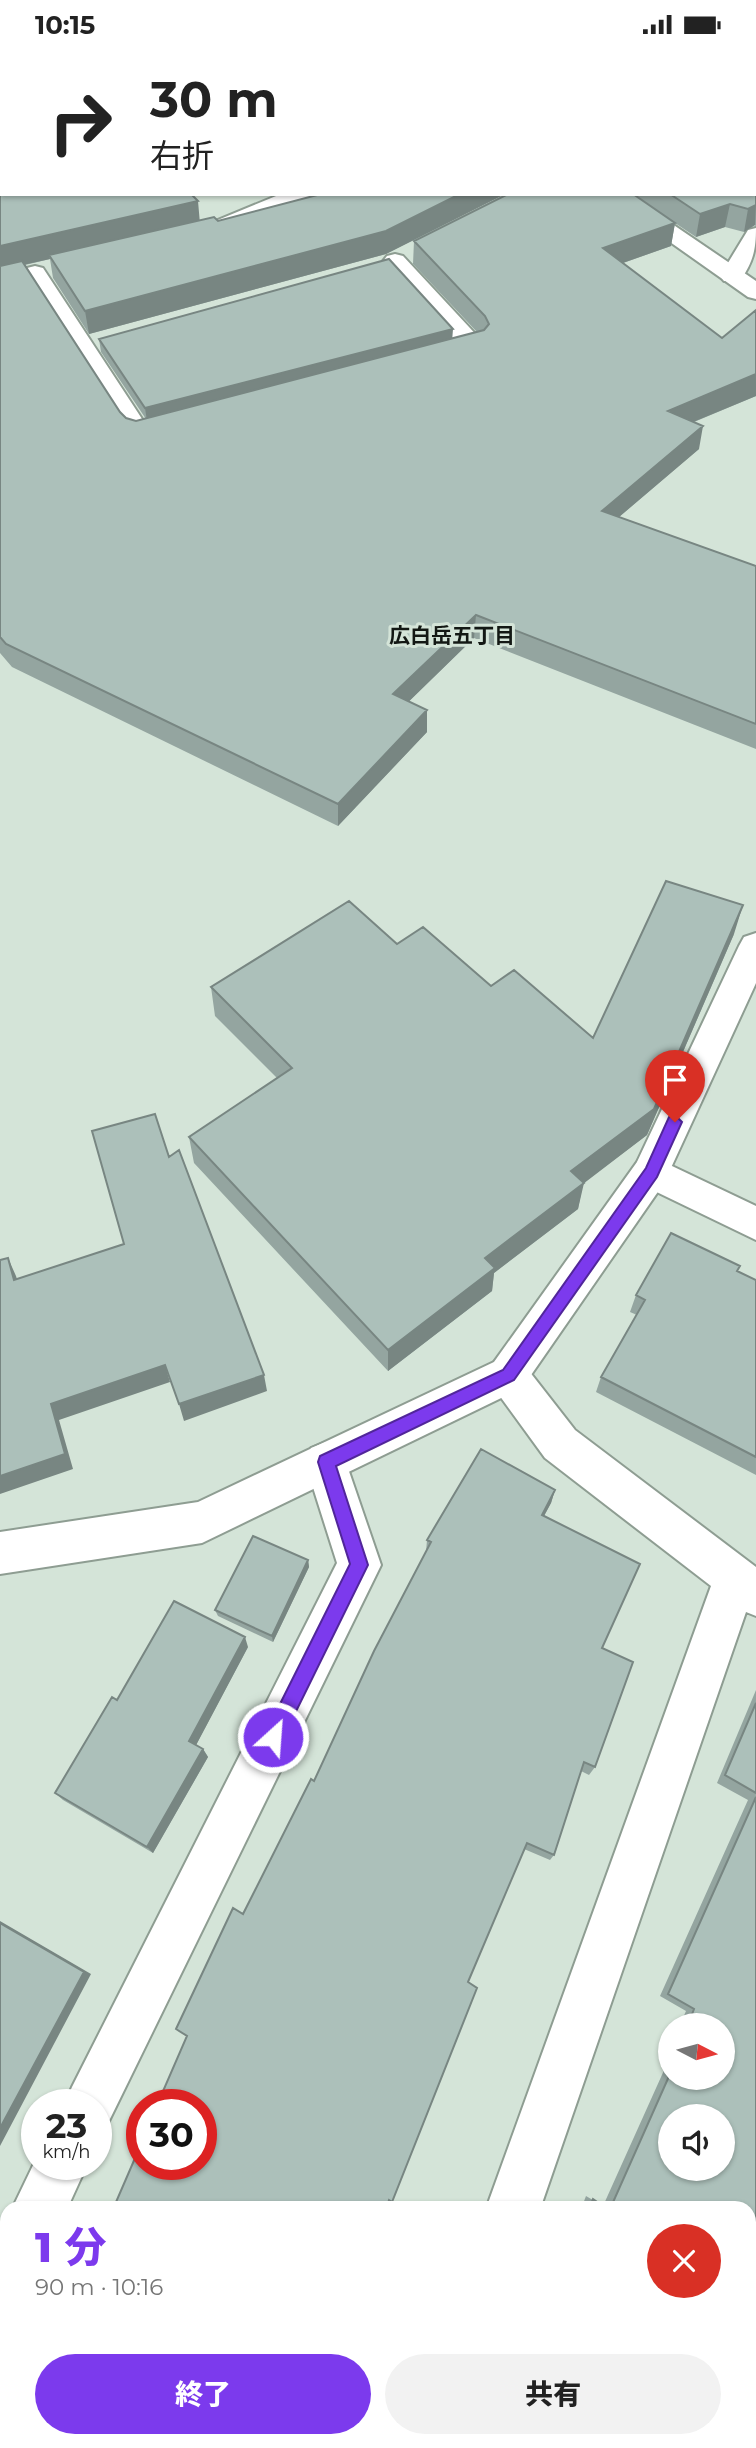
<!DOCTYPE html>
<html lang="ja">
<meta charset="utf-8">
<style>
body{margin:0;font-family:Montserrat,"Noto Sans JP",sans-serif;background:#f2f2f2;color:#222;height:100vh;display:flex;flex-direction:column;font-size:26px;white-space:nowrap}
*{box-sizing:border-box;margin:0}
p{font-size:23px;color:#767676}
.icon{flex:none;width:38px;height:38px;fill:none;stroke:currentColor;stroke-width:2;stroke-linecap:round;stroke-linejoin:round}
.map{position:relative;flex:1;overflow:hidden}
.panel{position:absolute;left:0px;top:2152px;width:756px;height:247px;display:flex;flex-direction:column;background:#fff;border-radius:21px 21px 0 0;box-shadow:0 2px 5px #0004}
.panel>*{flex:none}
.top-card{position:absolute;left:0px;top:0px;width:756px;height:147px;box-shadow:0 2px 5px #0004;background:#fff;color:#222;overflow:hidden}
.needle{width:46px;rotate:96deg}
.fabs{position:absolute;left:658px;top:1964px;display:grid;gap:14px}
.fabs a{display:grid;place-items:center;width:77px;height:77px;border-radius:50%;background:#fff;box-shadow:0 2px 5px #0004;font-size:35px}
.speed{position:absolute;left:21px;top:2040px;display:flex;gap:14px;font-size:35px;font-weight:700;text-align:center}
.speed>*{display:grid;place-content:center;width:91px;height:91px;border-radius:50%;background:#fff;box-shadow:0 2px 5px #0004;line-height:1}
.speed small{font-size:18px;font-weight:400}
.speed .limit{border:10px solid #d22;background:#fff;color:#111}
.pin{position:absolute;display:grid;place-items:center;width:60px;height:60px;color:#fff;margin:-72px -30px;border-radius:50% 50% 50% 0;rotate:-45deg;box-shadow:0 0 7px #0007}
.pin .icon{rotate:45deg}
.me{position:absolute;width:77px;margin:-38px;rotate:26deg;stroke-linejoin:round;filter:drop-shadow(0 0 5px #0008)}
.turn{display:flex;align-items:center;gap:24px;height:147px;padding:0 35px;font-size:32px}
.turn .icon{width:91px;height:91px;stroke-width:2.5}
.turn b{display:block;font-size:49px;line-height:60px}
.round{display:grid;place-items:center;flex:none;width:74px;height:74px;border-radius:37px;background:#f2f2f2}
.headline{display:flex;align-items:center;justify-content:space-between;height:119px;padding:0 35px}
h1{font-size:42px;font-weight:800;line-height:52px;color:#7c3aed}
.primary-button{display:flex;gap:14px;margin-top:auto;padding:14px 35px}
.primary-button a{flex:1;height:80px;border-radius:42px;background:#7c3aed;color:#fff;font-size:28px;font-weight:800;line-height:80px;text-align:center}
.primary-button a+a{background:#f2f2f2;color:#222}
.status{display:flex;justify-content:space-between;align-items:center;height:49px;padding:0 35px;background:#fff;direction:ltr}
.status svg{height:19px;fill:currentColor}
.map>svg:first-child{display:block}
</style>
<div class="status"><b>10:15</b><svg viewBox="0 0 49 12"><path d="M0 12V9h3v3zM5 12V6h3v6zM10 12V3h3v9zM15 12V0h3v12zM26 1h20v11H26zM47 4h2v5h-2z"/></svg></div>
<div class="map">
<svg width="756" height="2399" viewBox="0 0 756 2399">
<rect width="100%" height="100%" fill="#d4e4d8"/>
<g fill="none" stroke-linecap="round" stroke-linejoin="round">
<g stroke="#8e9d92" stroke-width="4">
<path id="street" d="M281,145H312L309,150L224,185L216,187L205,180L208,175Z
M756,179C756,201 753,213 740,232H724L720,227L748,181Z
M395,205L403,207L482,292L485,297L482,302L436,314L427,312L424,307L427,302L457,294L383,212L387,207Z
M35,217L43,219L146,376L171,369L180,372L184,377L180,382L139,393L130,390L23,224L27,219Z
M651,1107L756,1157V1191L638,1134L632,1123L638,1112Z
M508,1308L522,1313L575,1381L756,1518V1567L746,1563L540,2160H486L711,1537L545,1409L494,1339L488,1326L494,1313Z
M326,1393L341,1399L381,1516L108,2074L96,2079V2056H64L72,2038L337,1514L305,1413L311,1399Z
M37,2108V2116H87L67,2160H12Z
M7,2197V2262L0,2265V2200Z
M0,2321L7,2324V2382L0,2379Z
M39,2392H104L107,2399H41Z
M401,2392H458L457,2399H399Z"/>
</g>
<g stroke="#8e9d92" stroke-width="4">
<path id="secondary" d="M602,145H628L756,232V250L748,248Z
M756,884V934L664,1134L522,1339L202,1494L0,1525V1483L198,1453L494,1313L637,1113L739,897L744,888Z"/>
</g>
<use href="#street" fill="#fff" fill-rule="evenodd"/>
<use href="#secondary" fill="#fff" fill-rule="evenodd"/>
</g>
<path fill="#94a5a0" d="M0,0H756V178L755,176L744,183L725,178L696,188L651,158L675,174L671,197L623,214L756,347L694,373L699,400L619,468L756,517V700L474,589L409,652L427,683L338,777L12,618L0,604V85H2V145L200,171L218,172L321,145H505L386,205L89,285L53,229L50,210L25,216L120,363L126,369L136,372L146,370L101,303L99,290H452L477,283L413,215L414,192L508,145H754V2H2V30H0Z
M734,885L647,1086L583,1134L578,1160L494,1224L492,1242L388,1322L194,1114L189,1088L277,1029L215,967L211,938L397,895L491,937L593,989Z
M737,1222L756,1231V1426L596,1343L601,1328L637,1266L630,1263L636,1246Z
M555,1441L551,1454L544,1467L602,1599L595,1718L589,1726L581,1722L554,1806L550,1811L524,1800L468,1933L389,2151L243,1865L314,1732L426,1503L427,1491Z
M308,1511L309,1518L273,1593L218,1567L215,1561Z
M248,1598L196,1696L203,1700L208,1708L153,1804L63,1751L55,1744L117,1651Z
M756,1641V2399H737L739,2392H749V2160H581L586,2147L603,2157L670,2008L668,2006L670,2000V2028L723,1976H680L686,1962L660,1947L748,1751L717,1734Z
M502,2392H642L639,2399H499Z"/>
<path fill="#788682" d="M460,145H505L386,205L89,285L85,262Z
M198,152L200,175L49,206L50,210L0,221V197Z
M730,155L725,178L696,188L700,165Z
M756,156L755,176L744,183L748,160Z
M675,174L671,197L600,222L603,199Z
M453,280L452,293L147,372L145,359Z
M756,325V347L664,385L668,362Z
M703,377L699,400L599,485L602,462Z
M476,566L474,589L393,668V645Z
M427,661V683L338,777V755Z
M743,856L734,885L647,1086L566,1148L571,1122Z
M584,1134L578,1160L494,1224L492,1242L388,1322V1301L485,1209Z
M8,1209L16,1227L23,1249L14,1231Z
M165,1316L170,1333L59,1371L73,1420L0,1445V1427L51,1355Z
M264,1326L267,1342L184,1372L179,1355Z
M555,1441L551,1454L538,1478L542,1466Z
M308,1511L309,1518L273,1593L272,1587Z
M245,1588L248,1598L194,1700L189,1692Z
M203,1700L208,1708L153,1804L147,1798Z
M0,1872L91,1925L0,2097Z"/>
<path fill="#acc0ba" stroke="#788682" stroke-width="2" fill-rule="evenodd" d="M0,0H756V156L748,160L730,155L700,165L670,145H754V2H2V8H0Z
M0,85H2V121L0,120Z
M0,127H2V145H191L198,152L0,197Z
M321,145H460L386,182L85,262L49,206L214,168L218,172Z
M508,145H633L675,174L603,199L722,289L756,261V325L668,362L703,377L602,462L756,517V675L476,566L393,645L427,661L338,755L6,595L0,588V217L22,212L120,363L126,369L136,372L484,281L489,275L485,267L414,192Z
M389,210L453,280L145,359L99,290Z
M666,832L743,856L654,1060L571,1122L584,1134L485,1209L495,1219L388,1301L189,1088L292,1019L211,938L349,852L397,895L423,878L491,937L514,921L593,989Z
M155,1065L169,1108L179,1101L264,1326L179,1355L165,1316L51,1355L65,1405L0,1427V1211L8,1209L14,1231L124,1195L92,1082Z
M671,1184L740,1217L737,1222L756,1231V1408L601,1328L645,1251L636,1246Z
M481,1400L555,1441L542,1466L640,1515L602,1599L633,1613L595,1718L584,1713L554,1806L527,1794L468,1933L477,1939L392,2153L389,2151L386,2160H113L142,2093V2116H201V2056H157L187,1987L176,1980L233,1859L243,1865L311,1730L314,1732L374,1602L431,1493L427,1491Z
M253,1487L308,1511L272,1587L215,1561Z
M174,1552L245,1588L189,1692L203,1700L147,1798L55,1744L112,1648L117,1651Z
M756,1654V1744L725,1726Z
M756,1748V2399H752L753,2397L747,2392H749V2160H610L670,2025V2028H723V1976H688L694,1960L668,1945ZM670,2067H723V2119H670Z
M0,1874L84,1923L0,2079Z
M593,2150L607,2160H589Z
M84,2392H337L335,2399H125L115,2393L112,2399H95Z
M510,2392H642L639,2399H507Z"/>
<path fill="#7c3aed" stroke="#51269a" stroke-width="2" d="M675,1066L682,1073L657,1128L514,1331L336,1417L368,1516L280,1695L273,1697L267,1695L264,1688L267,1681L350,1515L318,1413L320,1407L503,1321L646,1119L669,1068Z"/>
<g text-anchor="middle" stroke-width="6" stroke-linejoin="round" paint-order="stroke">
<g font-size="21" font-weight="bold" fill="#131814" stroke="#d4e4d8">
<text x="452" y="594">広白岳五丁目</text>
</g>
</g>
</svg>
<div class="fabs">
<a><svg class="needle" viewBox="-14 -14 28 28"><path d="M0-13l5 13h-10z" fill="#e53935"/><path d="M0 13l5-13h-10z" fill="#767676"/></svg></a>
<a><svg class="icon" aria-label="sound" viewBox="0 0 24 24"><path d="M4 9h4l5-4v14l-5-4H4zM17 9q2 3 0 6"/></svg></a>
</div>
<div class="speed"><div>23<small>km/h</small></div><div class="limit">30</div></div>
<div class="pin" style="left:675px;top:1073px;background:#d93025"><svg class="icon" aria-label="arrive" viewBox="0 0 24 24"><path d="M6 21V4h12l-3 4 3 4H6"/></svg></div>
<svg class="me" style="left:273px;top:1688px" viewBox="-20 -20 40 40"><circle r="17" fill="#7c3aed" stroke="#fff" stroke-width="3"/><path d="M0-11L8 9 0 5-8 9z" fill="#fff"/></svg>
<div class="top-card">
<div class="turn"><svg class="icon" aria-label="right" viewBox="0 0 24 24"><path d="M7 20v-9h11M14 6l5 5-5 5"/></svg><div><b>30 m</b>右折</div></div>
</div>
<section class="panel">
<div class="headline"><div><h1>1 分</h1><p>90 m · 10:16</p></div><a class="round" style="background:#d93025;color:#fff"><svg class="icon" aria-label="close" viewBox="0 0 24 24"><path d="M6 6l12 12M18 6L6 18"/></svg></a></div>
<div class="primary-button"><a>終了</a><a>共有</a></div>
</section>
</div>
